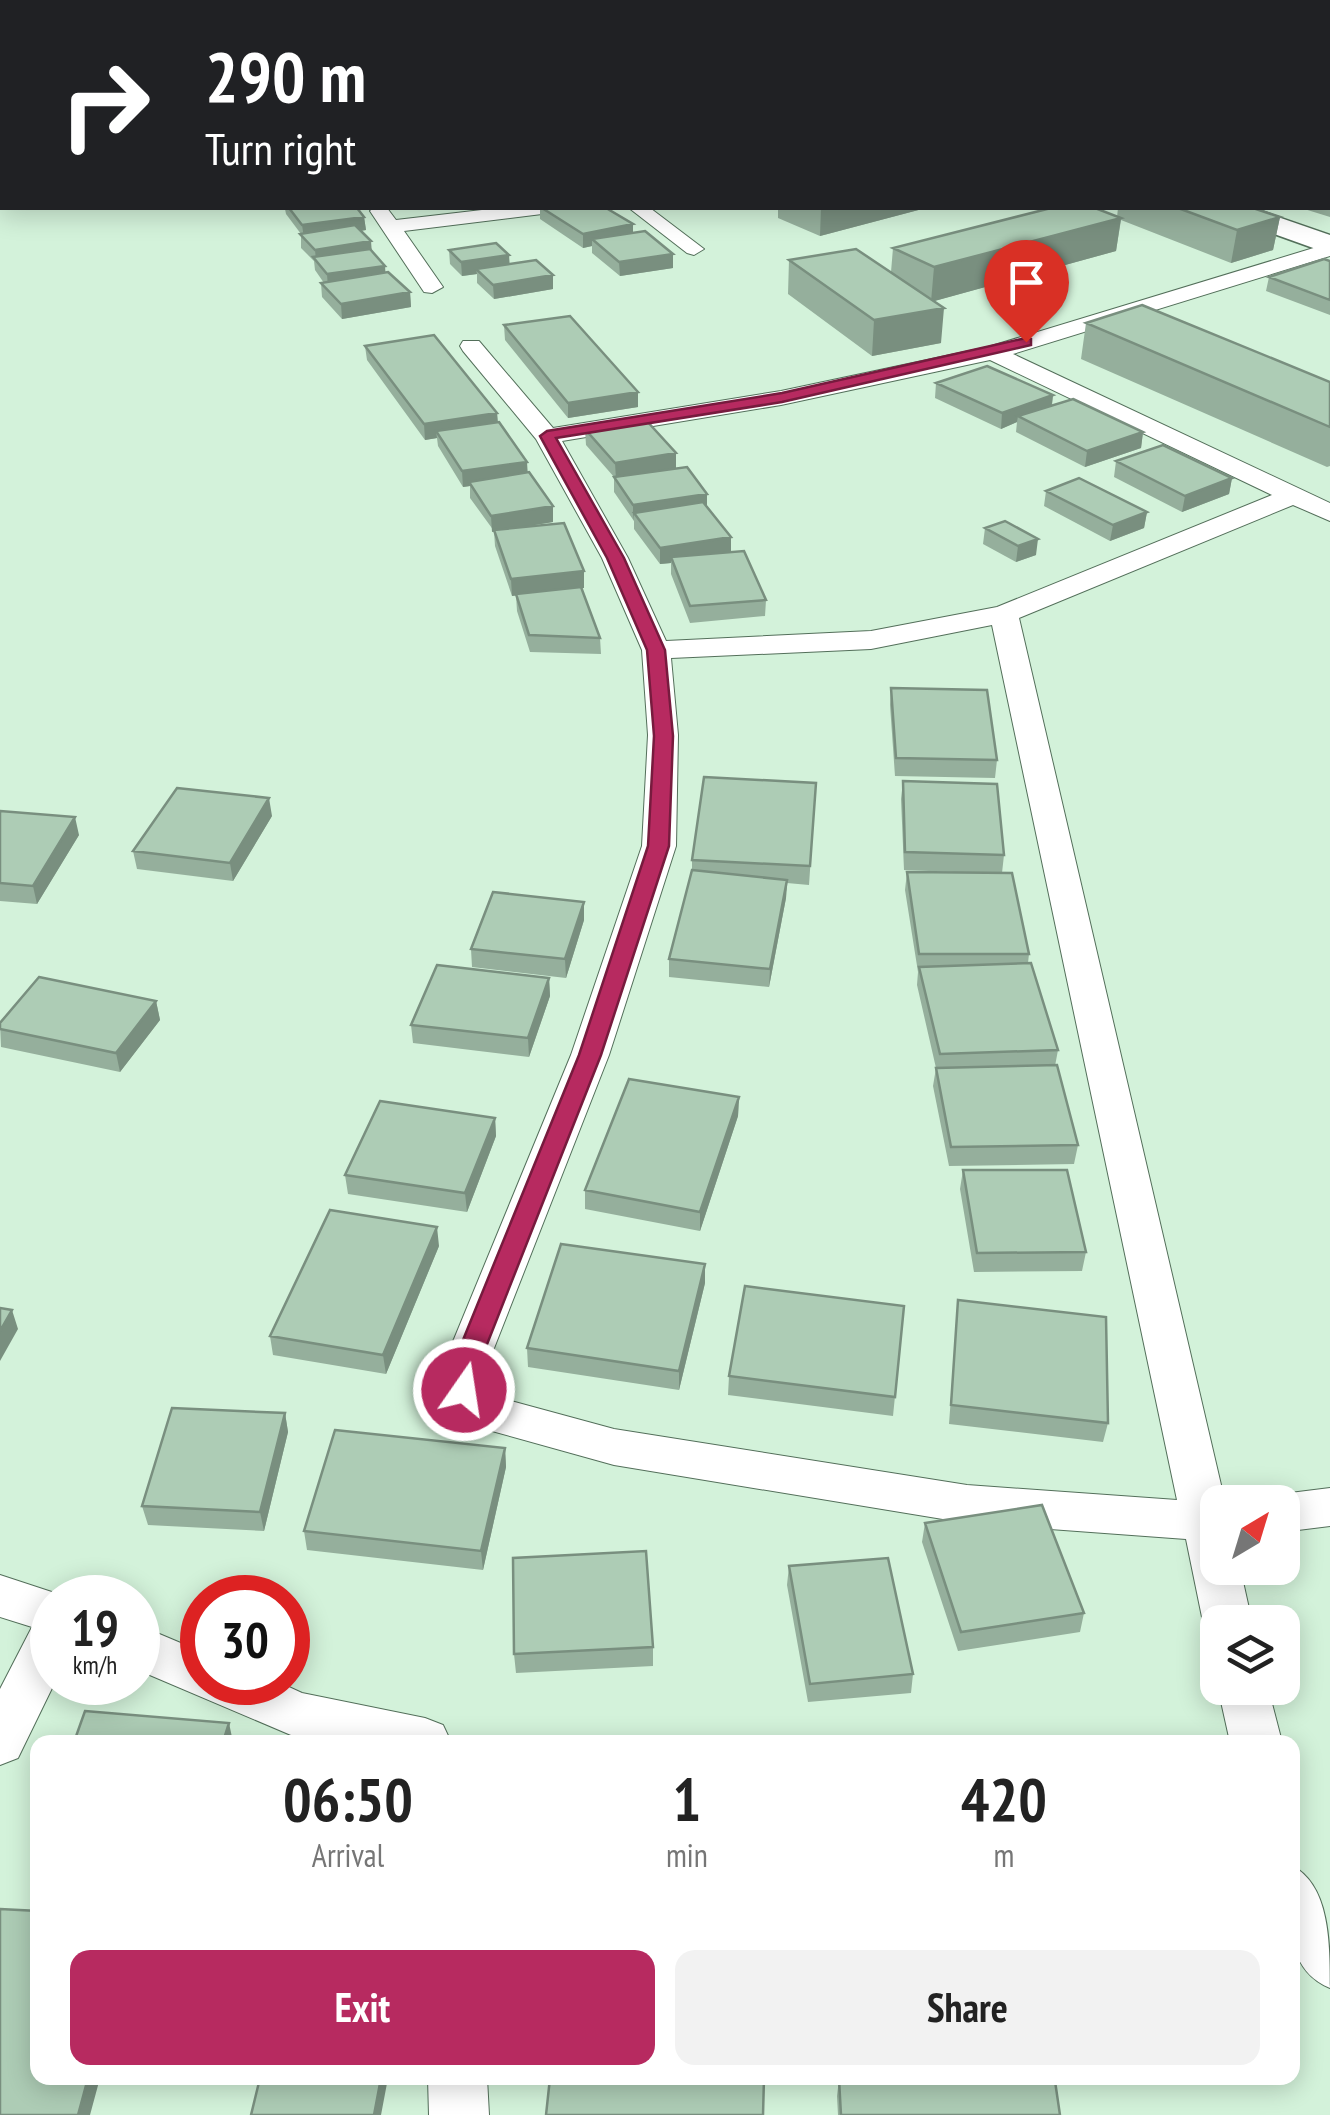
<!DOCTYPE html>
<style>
body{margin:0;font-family:"PT Sans Narrow",sans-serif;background:#f2f2f2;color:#222;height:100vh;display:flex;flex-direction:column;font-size:38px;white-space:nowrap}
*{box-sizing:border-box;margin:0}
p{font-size:32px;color:#767676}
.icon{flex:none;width:55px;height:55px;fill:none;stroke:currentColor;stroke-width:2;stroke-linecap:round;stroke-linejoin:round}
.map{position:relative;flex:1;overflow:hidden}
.sheet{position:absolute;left:30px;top:1735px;width:1270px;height:350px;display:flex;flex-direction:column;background:#fff;border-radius:20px;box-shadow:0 5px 25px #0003}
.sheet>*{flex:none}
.guide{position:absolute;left:0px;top:0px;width:1330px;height:210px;box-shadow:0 5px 25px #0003;background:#202124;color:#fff;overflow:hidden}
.needle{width:65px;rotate:38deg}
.fabs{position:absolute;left:1200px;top:1485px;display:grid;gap:20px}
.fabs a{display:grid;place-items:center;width:100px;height:100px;border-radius:20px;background:#fff;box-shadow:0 5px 25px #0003;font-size:50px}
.speed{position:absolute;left:30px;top:1575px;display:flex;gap:20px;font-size:50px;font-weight:700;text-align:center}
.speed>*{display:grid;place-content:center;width:130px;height:130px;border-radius:50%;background:#fff;box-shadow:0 5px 25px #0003;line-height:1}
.speed small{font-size:25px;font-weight:400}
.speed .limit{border:15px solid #d22;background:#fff;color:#111}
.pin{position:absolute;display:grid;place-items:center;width:85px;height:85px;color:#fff;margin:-102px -42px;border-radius:50% 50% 50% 0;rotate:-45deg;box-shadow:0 0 10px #0007}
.pin .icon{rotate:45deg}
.me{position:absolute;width:110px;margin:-55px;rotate:13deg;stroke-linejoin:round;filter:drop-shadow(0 0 8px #0008)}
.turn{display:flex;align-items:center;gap:35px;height:210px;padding:0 40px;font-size:45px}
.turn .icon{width:130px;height:130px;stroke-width:2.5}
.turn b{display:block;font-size:70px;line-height:85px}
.eta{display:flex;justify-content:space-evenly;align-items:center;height:170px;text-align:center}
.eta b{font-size:60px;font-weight:600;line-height:70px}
.button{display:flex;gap:20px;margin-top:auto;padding:20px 40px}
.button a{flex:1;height:115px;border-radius:20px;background:#b72a60;color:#fff;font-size:40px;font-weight:600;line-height:115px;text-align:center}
.button a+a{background:#f2f2f2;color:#222}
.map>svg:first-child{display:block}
</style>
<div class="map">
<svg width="1330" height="2115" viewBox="0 0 1330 2115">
<rect width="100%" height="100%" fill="#d3f2da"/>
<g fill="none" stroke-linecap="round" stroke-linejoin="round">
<g stroke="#536f5a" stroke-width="2">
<path id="street" d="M1023,0H1045L1047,2H1025Z
M1200,0H1223L1225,2H1202Z
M373,208H387L396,220L499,208H552L542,214L404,231L443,287L432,293L424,292L370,211Z
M629,208H650L704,249L694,255L687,253Z
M1330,243V256L1013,354L1330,503V521L1293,505L1019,618L1225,1502H1218V1568H1240L1252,1622H1218V1640L1211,1637L1203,1622L1186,1539L967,1523L614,1465L481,1428L448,1402L442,1390L445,1361L571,1055L642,846L648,735L642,650L602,558L536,439L463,351L460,346L463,341H479L553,428L781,391L988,347ZM990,360L1272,495L997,607L871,631L666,641L628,558L562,441L781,405ZM992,625L1177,1500L967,1485L614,1429L511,1401L487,1383L489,1361L609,1055L676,846L678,735L671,658L871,649Z
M1330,1488V1526L1282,1532V1502H1264L1282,1494Z
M0,1575L70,1598H52L55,1682L18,1758L0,1765V1689L32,1627L0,1617Z
M138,1625L202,1652V1682H278L302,1693L425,1718L443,1725L451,1742H318L298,1738L138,1670Z
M1218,1688H1268L1282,1742H1230Z
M1292,1866C1330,1885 1330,1944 1330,1988C1280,1967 1292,1911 1292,1866Z
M428,2078H487L489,2115H429Z"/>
</g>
<g stroke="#536f5a" stroke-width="3">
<path id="secondary" d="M1215,208H1252L1330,235V254L1218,214Z"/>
</g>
<use href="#street" fill="#fff" fill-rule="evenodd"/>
<use href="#secondary" fill="#fff" fill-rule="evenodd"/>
</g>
<path fill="#95af9c" d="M468,0H697L688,2H468Z
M903,0H990V2H911Z
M1113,0H1193L1192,2H1121Z
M1309,0H1330V13H1328V2H1308Z
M1328,18L1330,19V96L1328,97Z
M1330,129V217L1301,208H1328V130Z
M282,208H357L364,217L366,230L361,231L385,272L410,292L411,307L342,319L322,297L321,283H324L315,270L314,261L301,248V234L286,214L285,209Z
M540,208H606L673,268L620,276L592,253V246L583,248L540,219Z
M778,208H926L820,236L778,218Z
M1118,208H1253L1280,217L1273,250L1231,263L1121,220L1116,251L934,301L941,343L872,356L788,294L789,260L891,272L893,248L1117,217Z
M449,250L553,275V289L494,299L477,283V274L462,276L450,264Z
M1330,261V315L1266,291L1269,277Z
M1086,323L1330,382V466L1327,467L1081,359Z
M504,325L638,407L568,418L505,340Z
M365,346L497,413L498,422L527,462V473L553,506V522L514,528L584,588H581L600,638L601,654L530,652L517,611L516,595L512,596L495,546L494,531L470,498V486L463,487L438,446L437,438L425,440L367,360Z
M936,383L1053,395L1052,406L1143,432L1141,448L1085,467L1016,432L1017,422L1001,429L935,398Z
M585,429L676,468L707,494V507L731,537V552L766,600L765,616L690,623L671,574V563L660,564L634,529V521L614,492V477L586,445Z
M1116,461L1232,478L1229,494L1182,512L1114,477Z
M1046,491L1147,512L1144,528L1110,541L1044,506Z
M985,528L1036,555L1016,562L983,544Z
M891,688L997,760L995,778L895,776L890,705Z
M903,781L1004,855L1002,873L1029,954L1028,963L1058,1050L1055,1066L1078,1145L1074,1164L949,1166L933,1086L936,1068L917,985L918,972L905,890L907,872L981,873L904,870L901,799Z
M816,783L809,885L787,883L786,898L769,987L669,977V959L692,870V860Z
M0,811L79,835L37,904L0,901Z
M272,816L233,881L137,869L133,851Z
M584,902V920L566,978L472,967L471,949Z
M549,978L550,996L529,1057L413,1043L411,1025Z
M156,1001L160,1020L120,1072L1,1047L0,1023Z
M739,1097L738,1116L700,1231L585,1209V1190Z
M495,1118L496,1136L467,1212L348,1194L345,1175Z
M963,1170L1086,1252L1082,1271L974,1272L960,1189Z
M439,1246L386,1374L273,1355L270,1336Z
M705,1283L679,1390L528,1367L527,1348Z
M958,1300L1108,1423L1103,1442L949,1424Z
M904,1306L893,1416L728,1395L729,1376Z
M285,1413L288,1432L264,1531L148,1525L142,1506Z
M505,1448L506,1467L483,1570L307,1550L304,1531Z
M925,1523L1084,1613L1080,1632L958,1651L922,1542Z
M789,1566L913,1674L911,1693L808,1702L787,1585Z
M653,1647V1666L516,1673L514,1654Z
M839,2079L1060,2115H838L837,2096Z"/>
<path fill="#798f7f" d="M643,0H697L688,2H643Z
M949,0H990V2H949Z
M1163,0H1193L1192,2H1162Z
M1330,69V96L1328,97V70Z
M821,208H926L820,236Z
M364,217L366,230L304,238L302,225Z
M1280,217L1273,250L1231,263L1237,230Z
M1121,218L1116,251L931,302L934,267Z
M633,224V238L592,239V246L583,248V234Z
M371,241L372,254L316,260L315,250Z
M673,254V268L620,276L619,262Z
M509,255L510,269H476L477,274L462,276L461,262Z
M385,266L386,280L328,288L327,274Z
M553,275V289L494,299L493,285Z
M410,292L411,307L342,319L341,304Z
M944,308L941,343L872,356L874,320Z
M638,392V407L568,418V403Z
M1053,395L1051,410L1018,416L1017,422L1001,429L1002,413Z
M497,413L498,428L436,431L437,438L425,440L424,424Z
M1143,432L1141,448L1085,467L1087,451Z
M676,453V468L616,479L615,463Z
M527,462L528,477L469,482L470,486L463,487L462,471Z
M1232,478L1229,494L1182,512L1185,496Z
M707,494V510L634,513L633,521V505Z
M553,506V522L492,532L491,516Z
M1147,512L1144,528L1110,541L1113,525Z
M731,537V553L671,557V563L660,564V548Z
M1038,539L1036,555L1016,562L1018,546Z
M584,571V588L512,596L511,579Z
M269,798L272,816L233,881L230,863Z
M75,817L79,835L37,904L33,886Z
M787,880L786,898L769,987L770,969Z
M584,902V920L566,978L565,959Z
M549,978L550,996L529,1057L528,1038Z
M156,1001L160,1020L120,1072L116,1053Z
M739,1097L738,1116L700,1231V1212Z
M495,1118L496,1136L467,1212L465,1193Z
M437,1227L439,1246L386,1374L383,1355Z
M705,1264V1283L679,1390V1371Z
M12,1310L18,1329L0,1361V1331Z
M285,1413L288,1432L264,1531L260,1512Z
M505,1448L506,1467L483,1570L481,1551Z
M229,1723L233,1742H223Z
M88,2078H100L90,2115H78Z
M381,2078H388L381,2115H374Z"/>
<path fill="#adccb5" stroke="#798f7f" stroke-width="2.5" d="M1328,18L1330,19V43L1328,42Z
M1328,162L1330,163V182H1328Z
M289,208H357L364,217L302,225Z
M542,208H606L633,224L583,234Z
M1051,208H1095L1121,218L934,267L893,248Z
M1178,208H1253L1280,217L1237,230Z
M355,225L371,241L315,250L300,234Z
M645,231L673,254L619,262L592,239Z
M496,243L509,255L461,262L449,250Z
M370,249L385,266L327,274L313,257Z
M856,249L944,308L874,320L789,260Z
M1324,259L1330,261V300L1269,277Z
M536,260L553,275L493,285L476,269Z
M388,272L410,292L341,304L321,283Z
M1142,305L1330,382V427L1086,323Z
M570,316L638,392L568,403L504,325Z
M434,335L497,413L424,424L365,346Z
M987,366L1053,395L1002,413L936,383Z
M1073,399L1143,432L1087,451L1018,416Z
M645,419L676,453L615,463L585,429Z
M499,422L527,462L462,471L436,431Z
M1163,445L1232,478L1185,496L1116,461Z
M687,467L707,494L633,505L614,477Z
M529,472L553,506L491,516L469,482Z
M1079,478L1147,512L1113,525L1046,491Z
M703,502L731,537L660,548L634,513Z
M1005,521L1038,539L1018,546L985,528Z
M564,523L584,571L511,579L494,530Z
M744,551L766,600L690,606L671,557Z
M581,587L600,638L529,635L516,594Z
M891,688L987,690L997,760L896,758Z
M704,777L816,783L810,866L692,860Z
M903,781L997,784L1004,855L905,852Z
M177,788L269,798L230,863L133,851Z
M0,811L75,817L33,886L0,883Z
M692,870L787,880L770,969L669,959Z
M907,872L1012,873L1029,954H919Z
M493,892L584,902L565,959L471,949Z
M1031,963L1058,1050L940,1054L919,967Z
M437,965L549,978L528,1038L411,1025Z
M39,977L156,1001L116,1053L0,1029V1023Z
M1057,1065L1078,1145L951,1147L936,1068Z
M629,1079L739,1097L700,1212L585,1190Z
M380,1101L495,1118L465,1193L345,1175Z
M963,1170H1067L1086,1252L977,1253Z
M330,1210L437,1227L383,1355L270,1336Z
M561,1244L705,1264L679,1371L527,1348Z
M745,1286L904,1306L895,1397L729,1376Z
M958,1300L1106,1317L1108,1423L951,1405Z
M0,1308L12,1310L0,1331Z
M172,1408L285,1413L260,1512L142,1506Z
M335,1430L505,1448L481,1551L304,1531Z
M1042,1505L1084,1613L961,1632L925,1523Z
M646,1551L653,1647L514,1654L513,1558Z
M888,1558L913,1674L810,1684L789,1566Z
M85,1711L229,1723L223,1742H74Z
M0,1909L38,1911V2078H88L78,2115H0Z
M260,2078H381L374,2115H251Z
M550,2078H764L763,2115H546Z
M839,2079L1055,2081L1060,2115H841Z"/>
<path fill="#b72a60" stroke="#771b3e" stroke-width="2.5" d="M1026,338L1031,339V345L782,402L556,438L624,558L665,650L673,736L669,846L601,1055L480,1362L473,1398L464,1401L454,1398L450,1390L454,1362L579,1055L648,846L654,736L647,650L607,558L540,436L547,431L782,393Z"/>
</svg>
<div class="fabs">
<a><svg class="needle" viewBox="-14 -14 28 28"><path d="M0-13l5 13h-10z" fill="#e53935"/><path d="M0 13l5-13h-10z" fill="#767676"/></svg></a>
<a><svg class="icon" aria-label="layers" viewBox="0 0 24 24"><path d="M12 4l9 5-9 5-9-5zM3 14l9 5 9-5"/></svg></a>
</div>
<div class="speed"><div>19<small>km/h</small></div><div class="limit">30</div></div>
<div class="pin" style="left:1026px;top:342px;background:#d93025"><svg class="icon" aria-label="arrive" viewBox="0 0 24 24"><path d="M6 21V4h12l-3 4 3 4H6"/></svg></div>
<svg class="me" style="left:464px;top:1390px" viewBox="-20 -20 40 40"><circle r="17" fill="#b72a60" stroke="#fff" stroke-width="3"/><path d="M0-11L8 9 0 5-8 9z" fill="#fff"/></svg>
<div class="guide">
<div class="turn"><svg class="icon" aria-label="right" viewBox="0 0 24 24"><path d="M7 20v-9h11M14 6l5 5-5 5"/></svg><div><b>290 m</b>Turn right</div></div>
</div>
<section class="sheet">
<div class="eta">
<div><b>06:50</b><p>Arrival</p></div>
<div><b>1</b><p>min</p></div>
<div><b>420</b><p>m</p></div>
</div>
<div class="button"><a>Exit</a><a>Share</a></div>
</section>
</div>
